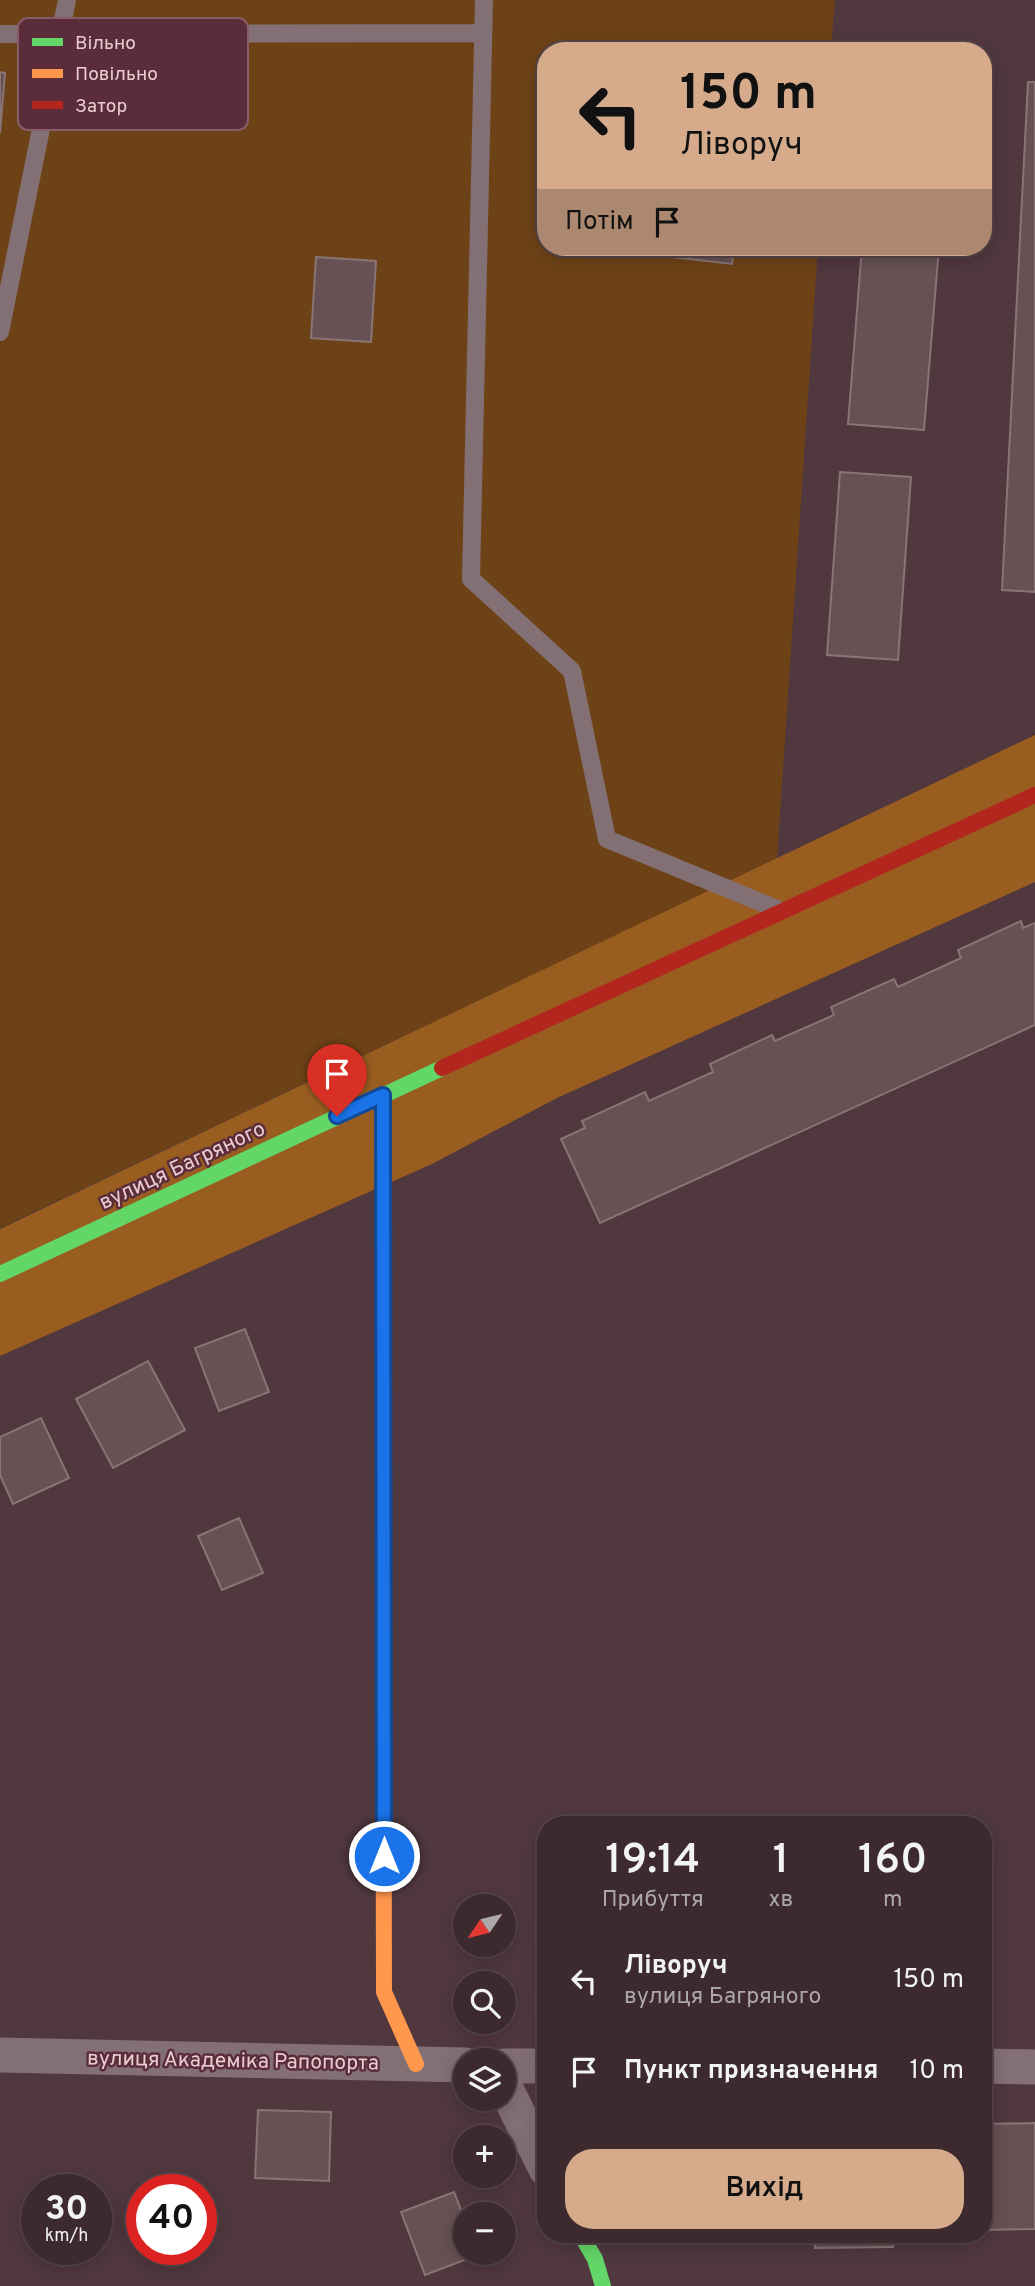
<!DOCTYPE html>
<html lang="uk">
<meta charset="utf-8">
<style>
body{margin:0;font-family:Overpass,sans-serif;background:#433236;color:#f1f3f6;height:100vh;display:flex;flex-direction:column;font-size:26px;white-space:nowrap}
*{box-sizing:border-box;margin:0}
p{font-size:23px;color:#aca7aa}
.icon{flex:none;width:38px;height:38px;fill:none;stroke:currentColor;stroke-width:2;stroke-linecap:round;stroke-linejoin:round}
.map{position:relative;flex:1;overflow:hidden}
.details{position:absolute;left:537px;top:1816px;width:455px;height:427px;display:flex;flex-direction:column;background:#3c2a2e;border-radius:28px;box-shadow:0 4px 18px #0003,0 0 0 2px #55464a}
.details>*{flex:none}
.guide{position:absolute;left:537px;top:42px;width:455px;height:214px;border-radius:28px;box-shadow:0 4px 18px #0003,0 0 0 2px #55464a;background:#d6ab8b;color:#111;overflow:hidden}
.needle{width:46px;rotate:235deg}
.tools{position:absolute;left:453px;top:1894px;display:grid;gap:14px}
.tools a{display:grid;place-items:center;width:63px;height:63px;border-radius:50%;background:#3c2a2e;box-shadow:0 4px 18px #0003,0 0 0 2px #55464a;font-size:35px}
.speed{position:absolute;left:21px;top:2174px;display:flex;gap:14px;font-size:35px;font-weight:700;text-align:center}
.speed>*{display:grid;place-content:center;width:91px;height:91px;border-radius:50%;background:#3c2a2e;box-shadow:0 4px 18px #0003,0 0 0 2px #55464a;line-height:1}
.speed small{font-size:18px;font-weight:400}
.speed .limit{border:10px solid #d22;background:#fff;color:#111}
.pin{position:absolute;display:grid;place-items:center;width:60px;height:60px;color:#fff;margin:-72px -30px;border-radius:50% 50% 50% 0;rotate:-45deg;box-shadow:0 0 7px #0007}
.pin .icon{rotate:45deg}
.me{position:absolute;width:77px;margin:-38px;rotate:0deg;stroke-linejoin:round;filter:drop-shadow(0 0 5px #0008)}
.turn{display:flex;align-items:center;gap:24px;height:147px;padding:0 28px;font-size:32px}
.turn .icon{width:91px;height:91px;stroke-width:2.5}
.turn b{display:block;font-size:49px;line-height:60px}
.then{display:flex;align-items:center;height:66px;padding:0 28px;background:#0003;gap:14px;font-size:26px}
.eta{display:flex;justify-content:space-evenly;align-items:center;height:119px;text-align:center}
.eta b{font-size:42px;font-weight:600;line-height:49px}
.primary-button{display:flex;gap:14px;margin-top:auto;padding:14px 28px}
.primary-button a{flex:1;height:80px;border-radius:28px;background:#d6ab8b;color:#111;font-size:28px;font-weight:600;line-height:80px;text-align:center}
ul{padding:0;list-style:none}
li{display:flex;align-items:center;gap:21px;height:91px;padding:0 28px}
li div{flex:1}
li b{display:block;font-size:26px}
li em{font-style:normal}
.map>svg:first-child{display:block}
</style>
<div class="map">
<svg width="1035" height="2286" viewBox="0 0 1035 2286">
<rect width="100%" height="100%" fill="#50383e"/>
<path fill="#6e4217" d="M0,0H835L831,51H546V247H818L777,859L0,1228Z"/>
<path fill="#995d20" d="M1035,735V882L557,1098L432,1164L0,1356V1229Z"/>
<path fill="#675154" stroke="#897476" stroke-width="2" d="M0,72L5,73L0,133Z
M1028,82H1035V592L1002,590Z
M656,247H734L732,264L655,255Z
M862,247H939L924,430L848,424Z
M316,257L376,261L371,342L311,338Z
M840,472L911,477L898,660L827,655Z
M1021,921L1023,928L1035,923V1025L600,1223L561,1139L585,1128L582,1121L645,1092L649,1101L713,1072L710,1064L772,1035L775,1041L834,1015L831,1007L894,979L898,987L961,958L958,950Z
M245,1329L269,1392L219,1411L195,1348Z
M148,1361L185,1430L113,1468L76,1399Z
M41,1418L69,1478L13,1504L0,1475V1437Z
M239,1518L263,1573L222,1590L198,1536Z
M258,2110L331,2112L329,2181L255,2178Z
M1035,2123V2229L984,2230V2133H987V2124Z
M454,2192L466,2223V2252H476L478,2255L425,2275L401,2212Z
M815,2235H892L893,2247L815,2248Z"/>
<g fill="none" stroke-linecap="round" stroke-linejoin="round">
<path stroke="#837075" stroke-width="18" d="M484,0L471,579L572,671L607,839L777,909
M0,34L483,33
M0,332L67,0"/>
<path stroke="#837075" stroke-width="35" d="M0,2055L466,2065
M504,2066H546
M984,2066L1035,2067
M504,2085L546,2169"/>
<path stroke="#63d668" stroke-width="16" d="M383,1095V1533
M0,1274L442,1068
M581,2235L595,2259L603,2286"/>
<path stroke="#ff974d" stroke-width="16" d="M383,1533L384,1992L416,2064"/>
<path stroke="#b3261e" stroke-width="16" d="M442,1068L1035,795"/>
</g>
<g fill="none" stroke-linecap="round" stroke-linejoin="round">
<g stroke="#114b97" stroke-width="18">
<path id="route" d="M337,1116L383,1095L384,1856"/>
</g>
<use href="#route" stroke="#1a73e8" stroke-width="12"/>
</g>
<g text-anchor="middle" stroke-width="5" stroke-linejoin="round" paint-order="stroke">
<g font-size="21" fill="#eaccd3" stroke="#5b2d3a">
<text transform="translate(182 1165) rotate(-25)" y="7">вулиця Багряного</text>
<text transform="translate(233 2060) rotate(1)" y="7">вулиця Академіка Рапопорта</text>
</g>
</g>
<rect x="18" y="18" width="230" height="112" rx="10" fill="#5b2d3a" stroke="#865d68" stroke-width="2"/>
<rect x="32" y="38" width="31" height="8" fill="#63d668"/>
<rect x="32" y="69" width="31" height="9" fill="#ff974d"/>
<rect x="32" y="101" width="31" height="8" fill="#b3261e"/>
<g font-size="19" fill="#eaccd3">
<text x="75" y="49">Вільно</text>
<text x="75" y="80">Повільно</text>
<text x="75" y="112">Затор</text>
</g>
</svg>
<div class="tools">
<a><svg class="needle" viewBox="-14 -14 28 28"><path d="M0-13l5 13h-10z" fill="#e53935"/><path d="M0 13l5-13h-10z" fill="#aca7aa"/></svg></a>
<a><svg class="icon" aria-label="search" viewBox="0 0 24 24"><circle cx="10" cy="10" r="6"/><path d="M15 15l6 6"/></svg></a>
<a><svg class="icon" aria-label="layers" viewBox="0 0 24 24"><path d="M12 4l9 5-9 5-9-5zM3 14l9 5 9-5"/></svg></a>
<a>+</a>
<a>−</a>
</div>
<div class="speed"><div>30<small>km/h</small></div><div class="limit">40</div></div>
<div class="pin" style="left:337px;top:1116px;background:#d93025"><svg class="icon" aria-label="arrive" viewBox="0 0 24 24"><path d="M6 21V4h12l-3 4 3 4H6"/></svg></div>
<svg class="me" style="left:384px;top:1856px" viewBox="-20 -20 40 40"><circle r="17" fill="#1a73e8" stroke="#fff" stroke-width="3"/><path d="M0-11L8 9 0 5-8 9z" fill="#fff"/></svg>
<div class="guide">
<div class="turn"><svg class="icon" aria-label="left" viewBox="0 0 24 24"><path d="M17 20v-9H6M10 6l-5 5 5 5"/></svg><div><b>150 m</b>Ліворуч</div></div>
<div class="then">Потім<svg class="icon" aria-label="arrive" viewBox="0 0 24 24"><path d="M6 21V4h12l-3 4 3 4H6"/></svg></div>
</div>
<section class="details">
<div class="eta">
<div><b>19:14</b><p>Прибуття</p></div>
<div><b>1</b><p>хв</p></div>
<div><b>160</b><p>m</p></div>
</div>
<ul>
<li><svg class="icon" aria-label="left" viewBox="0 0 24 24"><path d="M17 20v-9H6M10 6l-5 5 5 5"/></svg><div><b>Ліворуч</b><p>вулиця Багряного</p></div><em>150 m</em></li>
<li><svg class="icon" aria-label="arrive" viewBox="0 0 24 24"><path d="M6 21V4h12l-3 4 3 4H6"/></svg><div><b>Пункт призначення</b></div><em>10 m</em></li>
</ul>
<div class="primary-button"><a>Вихід</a></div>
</section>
</div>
